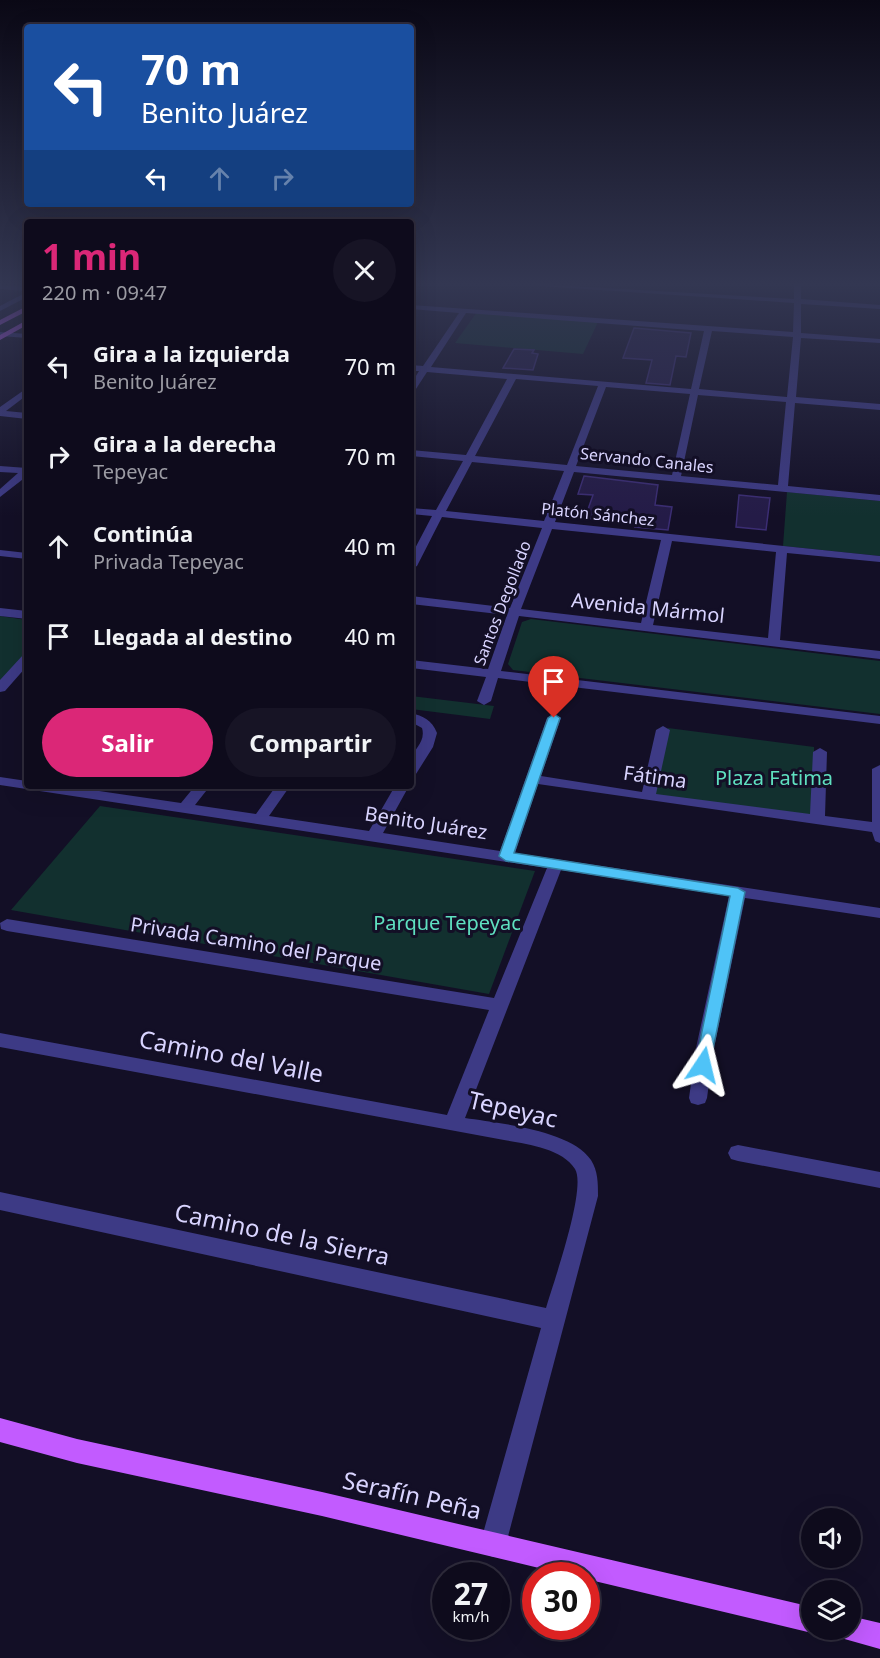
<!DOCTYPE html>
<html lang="es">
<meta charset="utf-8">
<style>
body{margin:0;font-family:"Noto Sans",sans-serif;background:#171425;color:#f1f3f6;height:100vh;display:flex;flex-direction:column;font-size:22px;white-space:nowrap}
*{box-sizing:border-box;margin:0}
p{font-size:20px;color:#9b9ba3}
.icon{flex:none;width:33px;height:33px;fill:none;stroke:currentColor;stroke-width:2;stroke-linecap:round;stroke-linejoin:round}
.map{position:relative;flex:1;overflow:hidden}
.details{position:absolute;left:24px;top:219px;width:390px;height:570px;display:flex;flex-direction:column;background:#0e0b1c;border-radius:6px;box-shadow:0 6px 24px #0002,0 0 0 2px #2e2b3b}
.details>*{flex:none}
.guide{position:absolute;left:24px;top:24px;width:390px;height:183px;border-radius:6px;box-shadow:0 6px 24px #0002,0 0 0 2px #2e2b3b;background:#1a4fa0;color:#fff;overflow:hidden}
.controls{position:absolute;left:801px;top:1508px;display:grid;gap:12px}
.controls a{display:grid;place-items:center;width:60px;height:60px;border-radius:50%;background:#0e0b1c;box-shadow:0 6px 24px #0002,0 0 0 2px #2e2b3b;font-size:30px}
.speed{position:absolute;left:432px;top:1562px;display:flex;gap:12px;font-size:30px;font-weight:700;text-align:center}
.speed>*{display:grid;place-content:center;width:78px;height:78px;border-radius:50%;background:#0e0b1c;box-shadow:0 6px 24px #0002,0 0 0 2px #2e2b3b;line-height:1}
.speed small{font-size:15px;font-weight:400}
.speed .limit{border:9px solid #d22;background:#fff;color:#111}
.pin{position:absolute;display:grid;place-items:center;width:51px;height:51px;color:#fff;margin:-62px -26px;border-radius:50% 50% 50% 0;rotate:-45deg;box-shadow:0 0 6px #0007}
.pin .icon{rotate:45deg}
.me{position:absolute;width:66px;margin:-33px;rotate:10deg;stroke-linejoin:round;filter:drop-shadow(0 0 4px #0008)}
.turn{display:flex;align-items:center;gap:21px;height:126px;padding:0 18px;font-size:27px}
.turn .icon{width:78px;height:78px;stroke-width:2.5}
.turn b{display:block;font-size:42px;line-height:51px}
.lanes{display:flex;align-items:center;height:57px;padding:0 18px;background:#0003;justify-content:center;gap:30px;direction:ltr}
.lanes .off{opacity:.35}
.round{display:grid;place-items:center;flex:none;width:63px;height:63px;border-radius:32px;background:#171425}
.overview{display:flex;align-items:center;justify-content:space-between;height:102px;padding:0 18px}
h1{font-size:36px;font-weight:700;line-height:45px;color:#db2777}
.button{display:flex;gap:12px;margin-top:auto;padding:12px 18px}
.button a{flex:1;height:69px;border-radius:36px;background:#db2777;color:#fff;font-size:24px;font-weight:700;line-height:69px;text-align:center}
.button a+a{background:#171425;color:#f1f3f6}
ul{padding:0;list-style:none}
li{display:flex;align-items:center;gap:18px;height:90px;padding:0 18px}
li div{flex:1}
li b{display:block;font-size:22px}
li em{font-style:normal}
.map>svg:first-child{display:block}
</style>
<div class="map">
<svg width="880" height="1658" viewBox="0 0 880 1658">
<rect width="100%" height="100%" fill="#130f26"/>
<path fill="#12302f" d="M477,312L598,322L583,354L455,343Z
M787,492L880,501V556L783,546Z
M0,616L27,620V655L0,685Z
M531,619L880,661V714L513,670L508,664L522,622Z
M411,696L494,706L490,719L411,709Z
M668,728L814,747V821L654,797Z
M100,806L535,871L489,994L11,910Z"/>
<path fill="#241b47" stroke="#3b2d73" stroke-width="1.5" d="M634,328L691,333L686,357L676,356L670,385L646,383L652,360L623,358Z
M514,349L534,350L532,353L538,354L533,370L503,368Z
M584,476L658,485L655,505L672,507L668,530L635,527L636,523L585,518L593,495L578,494Z
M739,495L770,498L766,530L736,527Z"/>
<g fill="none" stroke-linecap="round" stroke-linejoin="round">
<path fill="#3d3a85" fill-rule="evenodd" d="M537,284L794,299V284H801V299L880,305V309L801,304V333L880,339V343L801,338L796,397L880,404V410L795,403L788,486L880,495V501L574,472L555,522L880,556V562L787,553L780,640L880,651V659L519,616L501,671L880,716V724L498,678L491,701L484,705L477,701L486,677L411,668V660L488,669L507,615L411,604V596L510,608L542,528L442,517L417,566L411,569V556L432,516L411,514V508L436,510L463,461L411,456V450L466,455L507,379L427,372L414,392L411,393V384L419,371H411V365L423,366L459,313L411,309V305L793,332L794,303L540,286ZM466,313L704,331L691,389L431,367ZM712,331L793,337L787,397L699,389ZM516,379L598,386L567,465L475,456ZM606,387L690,394L672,475L576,466ZM698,395L786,402L778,485L681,476ZM472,462L564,471L544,521L446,511ZM552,529L661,540L641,623L521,609ZM672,541L776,552L768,638L653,625Z
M0,285L27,287V291L0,289Z
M27,292V297L0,311V306Z
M0,332L27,334V338L0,336Z
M27,388V395L6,411L27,413V419L0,416V407Z
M0,466L27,468V476L0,497V489L18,473L0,472Z
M0,550L27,553V559L0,556Z
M0,608L27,611V619L0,616Z
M27,654V666L5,691L0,692V680L23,655Z
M411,713C423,716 432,720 437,733L433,747L416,774L411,775C411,771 410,764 411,760C414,748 426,742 422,728L411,722Z
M554,714L561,718L541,776L642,792L656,730L663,726L670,730L656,794L810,814L813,752L820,748L827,752L825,816L872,822V769L880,765V843L875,841L872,832L538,784L515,853L880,908V918L745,898L714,1048L707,1098L705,1103L698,1105L691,1103L689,1098L696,1048L729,896L561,870L465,1118C498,1123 571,1130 591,1160C598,1171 598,1183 598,1196L506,1544L502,1553L493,1557L484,1553L480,1544L541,1328L0,1210V1192L546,1308C553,1284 587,1188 575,1169C562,1148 526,1144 504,1140L0,1047V1033L447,1115L489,1010L7,931L1,929L0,923L7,919L494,998L547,868L0,785V777L27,781V786H65L181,803L195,786H210L195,805L256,814L276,786H290L269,816L369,831L395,786H409L383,833L500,851L547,718Z
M738,1145L880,1172V1188L738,1161L731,1159L728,1153L731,1147Z"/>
<path fill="#c25bff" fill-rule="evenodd" d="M27,306V311L0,325V320Z
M27,320V325L0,340V335Z
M0,1418L77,1439L322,1492L812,1607V1629H821L812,1633L586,1579V1575H568L322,1516L77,1463L0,1442Z
M850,1616L880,1623V1649L841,1638L837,1629H850Z"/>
</g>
<linearGradient id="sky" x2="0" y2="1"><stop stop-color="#0a0815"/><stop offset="0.55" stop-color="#333752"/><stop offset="1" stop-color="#333752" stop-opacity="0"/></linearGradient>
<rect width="880" height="516" fill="url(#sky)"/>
<path fill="#4fc3f7" stroke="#337fa1" stroke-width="1.5" d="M554,714L560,718L514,853L738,888L745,892L709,1069L703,1071L697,1069L695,1065L730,896L506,861L499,856L548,718Z"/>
<g text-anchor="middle" stroke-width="6" stroke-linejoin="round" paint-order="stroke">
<g font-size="16" fill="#d9d4ff" stroke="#130f26">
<text transform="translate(647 460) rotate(6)" y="6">Servando Canales</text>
<text transform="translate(598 514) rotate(6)" y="6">Platón Sánchez</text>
<text transform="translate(502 603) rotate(-69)" y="6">Santos Degollado</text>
</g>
<g font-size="20" fill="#d9d4ff" stroke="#130f26">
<text transform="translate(648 608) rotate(6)" y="7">Avenida Mármol</text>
<text transform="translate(655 777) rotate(8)" y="7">Fátima</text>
<text transform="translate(426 823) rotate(9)" y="7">Benito Juárez</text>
<text transform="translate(256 944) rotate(9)" y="7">Privada Camino del Parque</text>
</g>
<g font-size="20" fill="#5fe0c0" stroke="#130f26">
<text x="774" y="785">Plaza Fatima</text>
<text x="447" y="930">Parque Tepeyac</text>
</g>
<g font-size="24" fill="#d9d4ff" stroke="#130f26">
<text transform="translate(231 1057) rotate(11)" y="8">Camino del Valle</text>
<text transform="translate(513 1110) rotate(13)" y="8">Tepeyac</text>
<text transform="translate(282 1235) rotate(12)" y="8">Camino de la Sierra</text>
<text transform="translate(412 1496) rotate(13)" y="8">Serafín Peña</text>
</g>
</g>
</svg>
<div class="controls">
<a><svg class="icon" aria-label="sound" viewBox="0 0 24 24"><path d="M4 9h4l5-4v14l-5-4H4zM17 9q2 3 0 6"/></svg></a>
<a><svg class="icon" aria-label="layers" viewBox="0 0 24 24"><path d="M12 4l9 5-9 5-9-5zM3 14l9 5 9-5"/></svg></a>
</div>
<div class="speed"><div>27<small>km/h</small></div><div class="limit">30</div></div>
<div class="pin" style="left:554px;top:718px;background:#d93025"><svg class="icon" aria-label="arrive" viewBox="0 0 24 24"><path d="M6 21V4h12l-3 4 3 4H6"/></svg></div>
<svg class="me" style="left:703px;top:1065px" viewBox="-20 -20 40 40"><path d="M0-17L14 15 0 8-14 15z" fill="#4fc3f7" stroke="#fff" stroke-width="4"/></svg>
<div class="guide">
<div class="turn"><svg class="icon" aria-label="left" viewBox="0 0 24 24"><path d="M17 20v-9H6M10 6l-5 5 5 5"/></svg><div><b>70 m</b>Benito Juárez</div></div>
<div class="lanes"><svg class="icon" aria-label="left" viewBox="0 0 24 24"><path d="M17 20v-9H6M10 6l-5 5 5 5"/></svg><svg class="icon off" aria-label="ahead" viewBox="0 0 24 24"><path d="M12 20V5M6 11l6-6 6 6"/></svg><svg class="icon off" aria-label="right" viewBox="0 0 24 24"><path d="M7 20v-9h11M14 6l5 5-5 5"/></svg></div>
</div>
<section class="details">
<div class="overview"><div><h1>1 min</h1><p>220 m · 09:47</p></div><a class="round"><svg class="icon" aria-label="close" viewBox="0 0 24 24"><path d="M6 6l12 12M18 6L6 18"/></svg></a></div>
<ul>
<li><svg class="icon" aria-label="left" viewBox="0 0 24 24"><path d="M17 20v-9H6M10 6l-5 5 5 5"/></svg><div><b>Gira a la izquierda</b><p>Benito Juárez</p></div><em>70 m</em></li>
<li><svg class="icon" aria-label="right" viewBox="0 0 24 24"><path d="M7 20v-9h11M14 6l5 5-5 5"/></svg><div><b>Gira a la derecha</b><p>Tepeyac</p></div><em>70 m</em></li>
<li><svg class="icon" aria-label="ahead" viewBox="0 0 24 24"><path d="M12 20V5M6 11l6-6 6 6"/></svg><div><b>Continúa</b><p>Privada Tepeyac</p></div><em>40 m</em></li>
<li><svg class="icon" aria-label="arrive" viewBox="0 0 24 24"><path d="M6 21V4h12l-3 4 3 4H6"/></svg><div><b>Llegada al destino</b></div><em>40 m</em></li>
</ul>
<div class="button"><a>Salir</a><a>Compartir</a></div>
</section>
</div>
